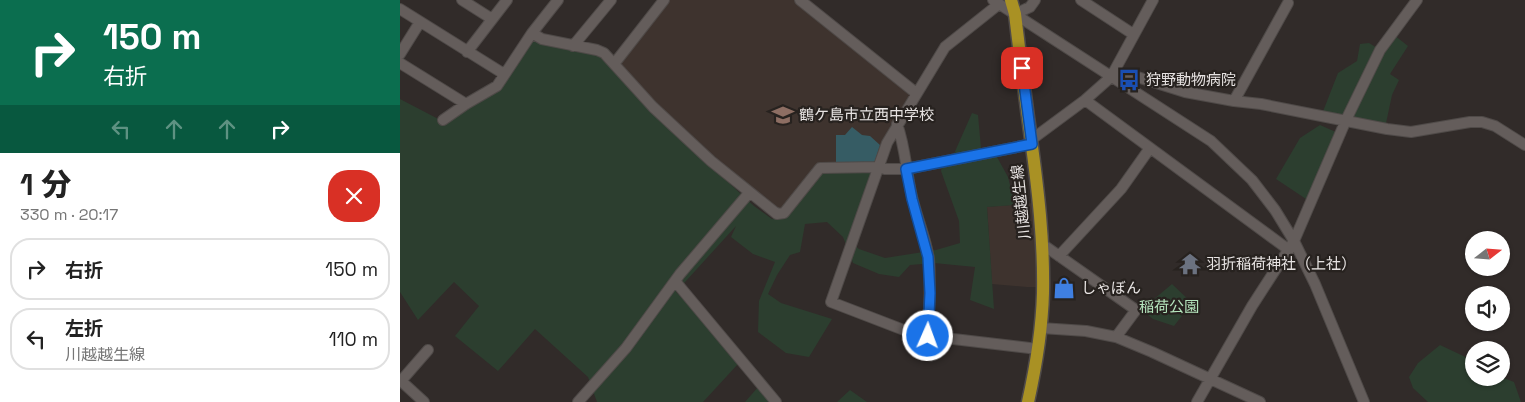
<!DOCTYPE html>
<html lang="ja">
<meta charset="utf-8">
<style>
body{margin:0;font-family:"Space Grotesk","Noto Sans JP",sans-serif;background:#f6f6f6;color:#222;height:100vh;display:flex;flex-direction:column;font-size:19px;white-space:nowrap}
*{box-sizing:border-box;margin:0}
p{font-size:16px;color:#767676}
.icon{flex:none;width:28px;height:28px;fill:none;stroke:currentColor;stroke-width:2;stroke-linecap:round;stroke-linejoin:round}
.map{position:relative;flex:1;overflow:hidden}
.panel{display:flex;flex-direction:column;background:#fff;width:400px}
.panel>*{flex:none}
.guide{background:#0b6e4f;color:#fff;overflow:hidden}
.needle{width:32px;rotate:73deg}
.controls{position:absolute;left:1065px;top:231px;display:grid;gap:10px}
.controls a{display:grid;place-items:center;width:45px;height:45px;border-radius:50%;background:#fff;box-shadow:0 1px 4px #0004;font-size:25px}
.pin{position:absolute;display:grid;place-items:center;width:42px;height:42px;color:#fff;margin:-21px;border-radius:10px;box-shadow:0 2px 8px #0006}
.me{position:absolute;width:55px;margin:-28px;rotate:2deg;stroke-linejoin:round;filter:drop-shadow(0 0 4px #0008)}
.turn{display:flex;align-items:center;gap:18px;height:105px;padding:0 20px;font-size:22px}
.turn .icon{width:65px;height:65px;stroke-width:2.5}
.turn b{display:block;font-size:35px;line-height:42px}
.lanes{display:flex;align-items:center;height:48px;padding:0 20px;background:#0003;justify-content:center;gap:25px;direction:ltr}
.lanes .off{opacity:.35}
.round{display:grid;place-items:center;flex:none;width:52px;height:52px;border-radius:20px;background:#f6f6f6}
.headline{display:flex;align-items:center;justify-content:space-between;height:85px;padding:0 20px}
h1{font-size:30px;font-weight:800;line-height:38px}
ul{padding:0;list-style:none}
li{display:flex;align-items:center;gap:15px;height:62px;margin:0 10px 8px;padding:0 10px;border:2px solid #e0e0e0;border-radius:20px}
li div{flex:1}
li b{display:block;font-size:19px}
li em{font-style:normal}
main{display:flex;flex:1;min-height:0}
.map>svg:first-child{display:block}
</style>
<main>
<section class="panel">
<div class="guide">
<div class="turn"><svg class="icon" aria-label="right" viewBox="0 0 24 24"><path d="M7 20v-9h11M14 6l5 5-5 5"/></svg><div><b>150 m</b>右折</div></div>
<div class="lanes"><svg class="icon off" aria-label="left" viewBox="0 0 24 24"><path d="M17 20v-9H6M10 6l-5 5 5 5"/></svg><svg class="icon off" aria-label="ahead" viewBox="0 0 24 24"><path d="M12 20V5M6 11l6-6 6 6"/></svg><svg class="icon off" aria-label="ahead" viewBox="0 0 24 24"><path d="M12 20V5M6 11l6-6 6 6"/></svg><svg class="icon" aria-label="right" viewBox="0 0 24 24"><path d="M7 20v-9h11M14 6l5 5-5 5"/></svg></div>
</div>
<div class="headline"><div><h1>1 分</h1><p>330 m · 20:17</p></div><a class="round" style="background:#d93025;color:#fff"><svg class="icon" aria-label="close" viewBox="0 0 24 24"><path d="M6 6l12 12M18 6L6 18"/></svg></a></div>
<ul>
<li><svg class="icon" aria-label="right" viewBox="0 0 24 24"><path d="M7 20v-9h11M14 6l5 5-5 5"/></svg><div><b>右折</b></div><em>150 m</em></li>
<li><svg class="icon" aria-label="left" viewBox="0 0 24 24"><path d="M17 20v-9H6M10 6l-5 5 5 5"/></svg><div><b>左折</b><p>川越越生線</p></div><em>110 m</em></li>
</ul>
</section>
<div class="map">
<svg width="1125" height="402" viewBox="0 0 1125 402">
<rect width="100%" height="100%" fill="#312b29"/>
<path fill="#3e332e" d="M264,0H400L516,93L479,167L384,213L349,193L214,64Z
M634,203L639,287H627L592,284L587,207Z"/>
<path fill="#2c3e2f" d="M994,35L1008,46L990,74L999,80L992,95L985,128L922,114L938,73L957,61L960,44L969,43L982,51Z
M133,38L196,53L203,57L266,125L354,206L372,219H385L420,168L473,170L448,240L459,249L485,258L536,250L560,243L559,221L541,171L542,166L549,165L572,113L578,115L582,159L597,157L608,177L615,205L587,207L594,309L570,300L575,267L534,263L510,265L499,277L479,274L453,263L443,237L427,222L405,224L400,252L390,255L377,275L368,294L381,303L432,319L409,357L386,353L358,332L359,301L375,262L353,254L331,237L336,226L276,292L300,316L338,364L303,402H197L188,377L135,329L98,371L55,336L79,306L54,282L18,320L0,292V99L46,123L101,88Z
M920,125L938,133L909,201L876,179L900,138Z
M772,284L792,303L774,326L753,319L741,310Z
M1040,345L1074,361V378L1101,377L1114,382L1121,402H1028L1013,388L1009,377L1018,363Z
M359,386L375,402H345Z
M450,390L467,402H437Z"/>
<path fill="#365c64" d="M452,127L462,135L470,136L480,145L475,161L472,163L436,162V135H445Z"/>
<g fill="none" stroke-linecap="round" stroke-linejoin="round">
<g stroke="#4f4a48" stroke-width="12">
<path id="minor" d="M62,0L92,19
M400,0L516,93
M593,0L811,141L852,180L875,210L894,241L915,284L964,402
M681,0L733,34
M599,4L545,47L487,143L431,302L509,332L528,336L638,349
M0,9L104,74
M615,14L630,7L635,0
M132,33L142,39L197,50L204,53L253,107L311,161L377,214L384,213L420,168L479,167L485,169H506L632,144
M173,46L211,0
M67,52L107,0
M0,54L20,22
M0,63L66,104
M214,64L264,0
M711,77L731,75L785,92L834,101L861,104L987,129L1011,132L1070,122H1082L1095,126L1125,145
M685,100L889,250
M834,101L888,3
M43,120L66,104L97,86L132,33L158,0
M497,124C505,146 506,169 511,192C515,213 526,238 529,259C531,284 529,310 528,336
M631,140L685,100L711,77L753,0
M642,244L736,310L716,337
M659,256L721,189L750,148
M275,281L376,402
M641,328L686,331L716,337L752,352L860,402
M0,380L24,402
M1,381L28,350
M178,402L226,348L280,274L349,193
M797,402L852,306L894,241L946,120L980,50L1017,0"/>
</g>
<g stroke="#4f4a48" stroke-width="15">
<path id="major" d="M611,0L615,14C620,56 625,97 631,139C638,190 644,241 643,293C642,330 636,366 628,402"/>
</g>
<use href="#minor" stroke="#645d5b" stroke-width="10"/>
<use href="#major" stroke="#a99124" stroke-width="12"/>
</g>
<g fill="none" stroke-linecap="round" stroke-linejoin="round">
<g stroke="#114b97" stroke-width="12">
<path id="route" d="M528,336L530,293L528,257L512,199L506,169L632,144L622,68"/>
</g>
<use href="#route" stroke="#1a73e8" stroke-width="9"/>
</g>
<defs>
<g id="bus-bare" transform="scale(1.725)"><path d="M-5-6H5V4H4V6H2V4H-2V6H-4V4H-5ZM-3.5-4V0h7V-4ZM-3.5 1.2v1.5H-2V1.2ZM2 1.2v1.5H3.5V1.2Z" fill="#1a4fb4" stroke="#27221f" stroke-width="2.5" paint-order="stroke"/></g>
<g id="school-bare" transform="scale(1.725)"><path d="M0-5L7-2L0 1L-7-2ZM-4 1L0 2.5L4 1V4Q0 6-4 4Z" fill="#8d6e63" stroke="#27221f" stroke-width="2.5" paint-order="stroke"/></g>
<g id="temple-bare" transform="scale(1.725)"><path d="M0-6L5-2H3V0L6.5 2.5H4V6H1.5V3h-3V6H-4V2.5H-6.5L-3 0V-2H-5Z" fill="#6b7280" stroke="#27221f" stroke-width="2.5" paint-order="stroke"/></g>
<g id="shop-bare" transform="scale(1.725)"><path d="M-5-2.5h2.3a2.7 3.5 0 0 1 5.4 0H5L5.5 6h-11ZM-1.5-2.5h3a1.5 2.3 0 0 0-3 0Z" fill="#3f7fe0" stroke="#27221f" stroke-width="2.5" paint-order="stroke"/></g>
</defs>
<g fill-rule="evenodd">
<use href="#bus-bare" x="729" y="80"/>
<use href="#school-bare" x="383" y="115"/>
<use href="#temple-bare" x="790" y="264"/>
<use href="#shop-bare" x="664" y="288"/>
</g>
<g text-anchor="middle" stroke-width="4.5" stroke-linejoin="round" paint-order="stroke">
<g font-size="15" fill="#e7e3e2" stroke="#27221f" text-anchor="start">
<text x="746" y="85">狩野動物病院</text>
<text x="399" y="120">鶴ケ島市立西中学校</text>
<text x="806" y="269">羽折稲荷神社（上社）</text>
<text x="681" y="293">しゃぼん</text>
</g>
<g font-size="15" fill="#e7e3e2" stroke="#27221f">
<text transform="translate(621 202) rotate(-96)" y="5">川越越生線</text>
</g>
<g font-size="15" fill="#b4e4bc" stroke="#27221f">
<text x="769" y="312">稲荷公園</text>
</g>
</g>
</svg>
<div class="controls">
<a><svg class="needle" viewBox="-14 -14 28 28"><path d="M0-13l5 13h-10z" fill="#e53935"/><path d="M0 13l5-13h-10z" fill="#767676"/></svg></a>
<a><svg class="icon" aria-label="sound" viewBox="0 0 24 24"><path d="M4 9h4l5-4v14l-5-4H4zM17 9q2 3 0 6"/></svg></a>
<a><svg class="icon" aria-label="layers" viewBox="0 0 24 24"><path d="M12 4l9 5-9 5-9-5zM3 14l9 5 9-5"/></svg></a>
</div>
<div class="pin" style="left:622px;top:68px;background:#d93025"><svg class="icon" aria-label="arrive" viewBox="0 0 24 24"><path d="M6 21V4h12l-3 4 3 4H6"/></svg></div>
<svg class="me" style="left:528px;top:336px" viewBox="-20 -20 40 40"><circle r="17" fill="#1a73e8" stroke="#fff" stroke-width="3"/><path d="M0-11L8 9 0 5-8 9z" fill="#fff"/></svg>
</div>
</main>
